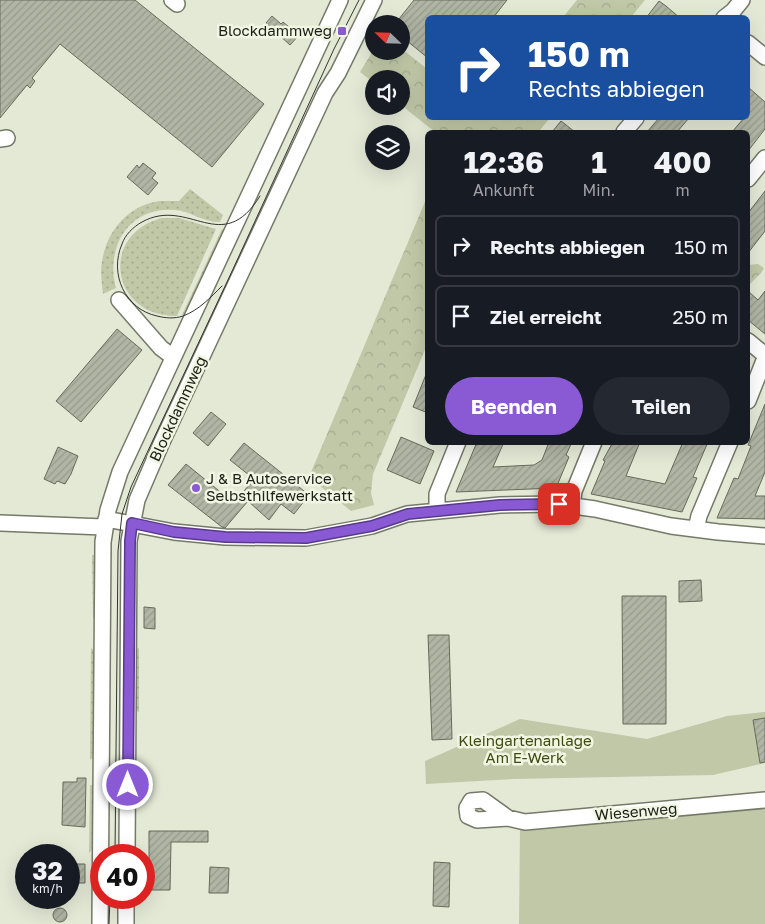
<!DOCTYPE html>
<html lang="de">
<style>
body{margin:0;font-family:"Golos Text",sans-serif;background:#242831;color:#f1f3f6;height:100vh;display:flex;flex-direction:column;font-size:19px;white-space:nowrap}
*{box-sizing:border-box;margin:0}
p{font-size:16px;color:#9ea1a6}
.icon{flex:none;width:28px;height:28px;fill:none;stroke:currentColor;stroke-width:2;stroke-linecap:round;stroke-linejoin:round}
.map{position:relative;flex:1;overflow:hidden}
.panel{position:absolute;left:425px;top:130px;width:325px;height:315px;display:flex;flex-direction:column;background:#171b24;border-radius:8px;box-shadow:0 5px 20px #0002}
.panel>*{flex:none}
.banner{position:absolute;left:425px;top:15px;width:325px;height:105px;border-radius:8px;box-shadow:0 5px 20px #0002;background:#1a4fa0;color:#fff;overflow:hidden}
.needle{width:32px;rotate:293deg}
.fabs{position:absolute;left:365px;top:15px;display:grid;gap:10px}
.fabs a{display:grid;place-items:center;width:45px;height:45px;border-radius:50%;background:#171b24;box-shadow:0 5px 20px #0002;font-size:25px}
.speed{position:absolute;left:15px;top:844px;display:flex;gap:10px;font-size:25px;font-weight:700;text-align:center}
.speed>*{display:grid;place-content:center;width:65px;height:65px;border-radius:50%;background:#171b24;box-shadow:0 5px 20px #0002;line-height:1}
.speed small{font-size:12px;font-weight:400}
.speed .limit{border:8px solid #d22;background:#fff;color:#111}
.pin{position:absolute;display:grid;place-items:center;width:42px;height:42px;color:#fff;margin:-21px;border-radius:10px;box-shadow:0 2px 8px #0006}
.me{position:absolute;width:55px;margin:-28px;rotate:0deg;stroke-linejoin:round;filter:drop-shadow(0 0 4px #0008)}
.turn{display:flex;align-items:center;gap:18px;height:105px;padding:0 20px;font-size:22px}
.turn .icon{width:65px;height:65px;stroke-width:2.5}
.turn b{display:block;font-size:35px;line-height:42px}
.eta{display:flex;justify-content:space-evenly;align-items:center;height:85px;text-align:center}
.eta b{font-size:30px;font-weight:700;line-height:35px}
.button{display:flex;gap:10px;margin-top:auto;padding:10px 20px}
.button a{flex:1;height:58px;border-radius:30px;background:#895ad4;color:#fff;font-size:20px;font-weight:700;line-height:58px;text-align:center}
.button a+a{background:#242831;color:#f1f3f6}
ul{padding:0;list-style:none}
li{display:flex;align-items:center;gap:15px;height:62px;margin:0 10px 8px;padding:0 10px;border:2px solid #363941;border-radius:8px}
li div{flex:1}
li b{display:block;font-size:19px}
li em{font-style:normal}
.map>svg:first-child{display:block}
</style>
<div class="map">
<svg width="765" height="924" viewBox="0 0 765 924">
<defs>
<pattern id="grass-dots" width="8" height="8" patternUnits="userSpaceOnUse" patternTransform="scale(1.25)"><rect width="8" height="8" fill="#c0c8a7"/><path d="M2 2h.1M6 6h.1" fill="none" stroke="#a4ab8f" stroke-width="1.8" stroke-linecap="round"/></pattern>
<pattern id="park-crowns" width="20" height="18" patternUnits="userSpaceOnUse" patternTransform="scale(1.25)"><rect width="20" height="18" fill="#c0c8a7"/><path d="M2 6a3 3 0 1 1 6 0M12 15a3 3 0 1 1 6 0" fill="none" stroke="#a4ab8f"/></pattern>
<pattern id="building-hatch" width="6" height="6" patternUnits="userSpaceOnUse" patternTransform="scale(1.25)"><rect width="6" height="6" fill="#b1b5a3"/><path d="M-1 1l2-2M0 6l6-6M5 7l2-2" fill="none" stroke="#989b8c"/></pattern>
</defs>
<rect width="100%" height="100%" fill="#e4e9d6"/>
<path fill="url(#grass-dots)" d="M190,189L223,215L220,222C204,223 191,211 175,210C129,206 105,247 116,288L103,294C102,284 100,272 102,262C106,232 128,205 160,201C166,201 173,201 179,201Z
M162,218H179L216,229L177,316C110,317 99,234 162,218Z
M222,229H226L187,313L182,315Z
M92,555H97L96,615L93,618Z
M91,648L96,652L95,756L90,760Z
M139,648V712L134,710L135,650Z
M90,785H94L93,849L89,853Z"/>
<path fill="url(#park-crowns)" d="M577,0H645L631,17H563Z
M401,48L427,69L428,118H550L538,132H435L401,105V79H374V83L360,72L374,49V51H401Z
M427,197V345L373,474L371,493L374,505L351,511L309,477Z
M758,264L764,268L761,273L749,285L748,265Z"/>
<path fill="#c0c8a7" d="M765,712V763L713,775L514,779L426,784L425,761L520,719L647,739L727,716Z
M765,804V924H519L520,827Z"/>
<path fill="url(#building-hatch)" stroke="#676b5b" d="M0,0H135L264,104L212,167L60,44L32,78L35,81L30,88L27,85L0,118Z
M414,0H507L493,18H428V58L401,36V24H395Z
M659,1L666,6L680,18H646Z
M272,16L281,24L283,22L299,35L290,45L266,23Z
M748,87L765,102V129L748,151V132H732L744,118H748Z
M659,118H689L677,132H647Z
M561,121L575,132H552Z
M143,163L156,173L152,178L158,183L148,195L127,177L137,165L139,168Z
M765,191V231L748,253V213Z
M748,291L758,300L765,291V334L748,320Z
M117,329L142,350L81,422L56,401Z
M427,372H428V413L413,407Z
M765,404V472L755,496H765V519L717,518L734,478L738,479L751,446L748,445Z
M211,412L226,424L208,446L193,433Z
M401,437L434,451L420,484L387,470Z
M477,442H504L493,467L534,465L542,460L549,442H572L566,455L569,457L556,488L456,492Z
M613,442H640L626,476L665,484L683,442H708L693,477L697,478L682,512L591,494L605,461L603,460Z
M244,443L309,495L294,514L281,504L269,520L248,501L225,528L222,527L168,485L186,464L234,503L254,479L230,460Z
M58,447L78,456L71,474L65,484L57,481L55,484L44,479Z
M701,580L702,601L679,602V581Z
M622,596H666V724H623Z
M144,607L155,608V629L144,628Z
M428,635H449L452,739L432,740Z
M765,718V762L760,763L753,720Z
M77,778H86L85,827L62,825L63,782H77Z
M149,831H208V842H171L170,890H149Z
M434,862L450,863L449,907L433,906Z
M76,864H85V883H69V866H76Z
M210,867L229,868L228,893H209Z
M53 915a7 7 0 1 1 14 0a7 7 0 1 1-14 0Z"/>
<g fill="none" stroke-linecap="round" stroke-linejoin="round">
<g stroke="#757968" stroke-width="18">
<path id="minor" d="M172,0L177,4
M724,18L733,11L742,0
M748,43L765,57
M624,132L636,118
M0,139L7,138
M748,179L765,158
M119,300L161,348L173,357
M748,341L765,355
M748,401L765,358
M572,506L574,491L594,442
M437,510V494L458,442
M106,519L174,532L225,537L306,538L372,526L407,514L500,505L559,504L595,509L671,526L718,532L765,536
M0,523L104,527
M696,529L699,516L730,442
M508,818L483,800L471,801L467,808L468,816L477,820L508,818L525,822L765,800
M127,855L129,541L137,500L162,442L325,93L338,73L374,0
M100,924L103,542L108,510L120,472L340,0
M126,924V898"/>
</g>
<use href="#minor" stroke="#fff" stroke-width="15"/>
<path stroke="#33352d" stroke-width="1" d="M222,286C210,298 199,310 183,316C174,319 165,318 157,316C125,309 109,274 122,244C125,235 133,227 142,222C189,196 222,258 260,196
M115,855L118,551L122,514L131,487L234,267L334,49L359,0
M109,924L110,898"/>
</g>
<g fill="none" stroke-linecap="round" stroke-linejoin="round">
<g stroke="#593a8a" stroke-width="12">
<path id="route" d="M128,785L130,541L132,523L174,532L225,537L306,538L372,526L408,514L500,505L559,504"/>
</g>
<use href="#route" stroke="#895ad4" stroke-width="9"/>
</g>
<g fill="#895ad4" stroke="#f1f6e3" stroke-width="2">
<rect x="337" y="26" width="10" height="10" rx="2.5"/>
<circle cx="196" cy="488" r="5"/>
</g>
<g text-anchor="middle" stroke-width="5" stroke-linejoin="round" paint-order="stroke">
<g font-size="15" fill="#1b1d16" stroke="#f1f6e3" text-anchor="end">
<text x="332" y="36">Blockdammweg</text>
<text x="206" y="484" text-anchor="start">J &amp; B Autoservice<tspan x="206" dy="17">Selbsthilfewerkstatt</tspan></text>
</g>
<g font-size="15" fill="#1b1d16" stroke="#f1f6e3">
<text transform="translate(178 409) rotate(-65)" y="5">Blockdammweg</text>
<text transform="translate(636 812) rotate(-5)" y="5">Wiesenweg</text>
</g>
<g font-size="15" fill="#414b11" stroke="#f1f6e3">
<text x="525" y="746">Kleingartenanlage<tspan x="525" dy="17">Am E-Werk</tspan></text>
</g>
</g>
</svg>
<div class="fabs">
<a><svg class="needle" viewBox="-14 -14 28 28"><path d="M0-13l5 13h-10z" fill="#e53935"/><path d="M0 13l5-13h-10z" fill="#9ea1a6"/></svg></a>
<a><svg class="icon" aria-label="sound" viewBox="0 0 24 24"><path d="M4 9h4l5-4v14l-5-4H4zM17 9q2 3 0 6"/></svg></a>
<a><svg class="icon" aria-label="layers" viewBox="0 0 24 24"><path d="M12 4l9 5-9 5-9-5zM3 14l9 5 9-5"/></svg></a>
</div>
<div class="speed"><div>32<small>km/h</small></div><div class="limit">40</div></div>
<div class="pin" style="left:559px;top:504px;background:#d93025"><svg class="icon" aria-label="arrive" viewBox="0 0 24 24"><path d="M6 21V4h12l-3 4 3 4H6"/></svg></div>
<svg class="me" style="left:128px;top:785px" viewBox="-20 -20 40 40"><circle r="17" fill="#895ad4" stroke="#fff" stroke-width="3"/><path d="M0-11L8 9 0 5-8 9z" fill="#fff"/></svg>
<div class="banner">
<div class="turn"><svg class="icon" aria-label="right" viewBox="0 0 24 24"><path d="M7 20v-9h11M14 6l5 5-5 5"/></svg><div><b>150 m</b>Rechts abbiegen</div></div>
</div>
<section class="panel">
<div class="eta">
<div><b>12:36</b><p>Ankunft</p></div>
<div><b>1</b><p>Min.</p></div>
<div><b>400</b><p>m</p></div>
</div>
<ul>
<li><svg class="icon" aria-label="right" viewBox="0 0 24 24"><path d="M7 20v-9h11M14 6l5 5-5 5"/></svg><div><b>Rechts abbiegen</b></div><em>150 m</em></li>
<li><svg class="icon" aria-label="arrive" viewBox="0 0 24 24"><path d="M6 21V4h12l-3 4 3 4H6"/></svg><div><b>Ziel erreicht</b></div><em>250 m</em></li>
</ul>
<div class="button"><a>Beenden</a><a>Teilen</a></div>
</section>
</div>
